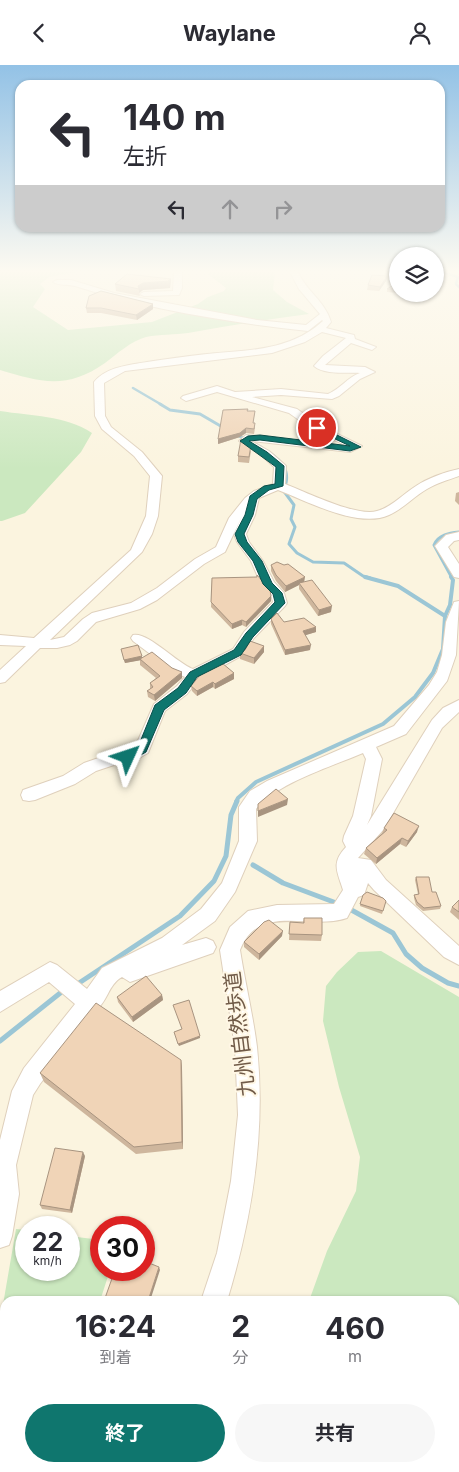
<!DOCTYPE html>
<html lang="ja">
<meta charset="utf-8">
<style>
body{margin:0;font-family:Inter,"Noto Sans JP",sans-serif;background:#f7f7f7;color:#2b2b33;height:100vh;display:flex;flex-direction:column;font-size:19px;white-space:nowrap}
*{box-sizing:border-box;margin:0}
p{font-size:16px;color:#7c7c81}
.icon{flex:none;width:28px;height:28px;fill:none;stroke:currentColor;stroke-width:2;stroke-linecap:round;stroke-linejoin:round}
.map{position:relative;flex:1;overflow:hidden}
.sheet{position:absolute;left:0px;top:1231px;width:460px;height:176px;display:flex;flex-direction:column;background:#fff;border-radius:15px 15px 0 0;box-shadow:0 1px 4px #0004}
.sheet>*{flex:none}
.banner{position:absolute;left:15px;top:15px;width:430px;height:152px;border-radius:15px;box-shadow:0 1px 4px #0004;background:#fff;color:#2b2b33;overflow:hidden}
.controls{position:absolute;left:389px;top:182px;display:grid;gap:10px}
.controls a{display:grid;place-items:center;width:55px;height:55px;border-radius:50%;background:#fff;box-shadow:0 1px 4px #0004;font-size:25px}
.speed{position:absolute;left:15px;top:1151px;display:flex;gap:10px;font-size:25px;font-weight:700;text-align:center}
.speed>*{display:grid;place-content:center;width:65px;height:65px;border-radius:50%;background:#fff;box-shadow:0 1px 4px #0004;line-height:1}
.speed small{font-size:12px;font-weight:400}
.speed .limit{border:8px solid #d22;background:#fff;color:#111}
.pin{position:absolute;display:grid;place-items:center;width:42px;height:42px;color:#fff;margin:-21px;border:2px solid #fff;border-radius:50%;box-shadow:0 1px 5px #0007}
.me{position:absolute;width:55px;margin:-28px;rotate:48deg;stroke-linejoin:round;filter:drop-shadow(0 0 4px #0008)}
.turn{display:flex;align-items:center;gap:18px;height:105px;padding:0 25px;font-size:22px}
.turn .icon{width:65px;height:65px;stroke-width:2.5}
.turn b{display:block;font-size:35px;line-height:42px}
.lanes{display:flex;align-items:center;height:48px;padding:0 25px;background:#0003;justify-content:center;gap:25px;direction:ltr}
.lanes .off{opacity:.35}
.eta{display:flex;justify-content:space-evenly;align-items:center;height:85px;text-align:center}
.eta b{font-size:30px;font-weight:700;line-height:35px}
.primary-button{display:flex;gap:10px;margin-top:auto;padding:10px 25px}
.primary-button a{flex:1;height:58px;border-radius:30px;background:#0f766e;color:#fff;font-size:20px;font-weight:700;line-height:58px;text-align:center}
.primary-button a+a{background:#f7f7f7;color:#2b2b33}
header{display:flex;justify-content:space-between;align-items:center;height:65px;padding:0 25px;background:#fff;font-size:22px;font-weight:700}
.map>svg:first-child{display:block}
</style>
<header><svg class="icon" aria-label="back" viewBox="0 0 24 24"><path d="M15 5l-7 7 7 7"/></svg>Waylane<svg class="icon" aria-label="person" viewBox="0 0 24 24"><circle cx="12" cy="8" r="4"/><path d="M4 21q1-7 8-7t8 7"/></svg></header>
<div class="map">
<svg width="459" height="1407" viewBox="0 0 459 1407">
<rect width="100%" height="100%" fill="#fbf4df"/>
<path fill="#cbe8bf" d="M0,207H76L49,212L40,219L45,224L33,242L68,265L152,257L198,239L208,232L224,226L226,223L208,209L209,207H275L273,225L287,237L309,249C268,254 228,261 188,268C175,270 160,269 146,272C131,276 117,289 105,298C67,325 40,317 0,305Z
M0,346C31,351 65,350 92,368L81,387L25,448L2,456H0Z
M381,886L459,932V1407H247V1403L455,1402V1236H309L327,1186L356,1126L360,1092L339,1022L323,956L326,921L337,907L358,887Z
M16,1164L26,1165V1205H69V1171L101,1175V1205H110L100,1236H5V1402L55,1403L54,1407H0V1257Z"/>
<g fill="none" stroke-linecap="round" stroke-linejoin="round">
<path stroke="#9bc6d5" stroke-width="2.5" d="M443,207L458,212L456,219L459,222
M133,323L162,340"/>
<path stroke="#9bc6d5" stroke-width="3" d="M160,339L170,345L200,349L224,363
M237,370L261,382
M270,388C281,396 289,404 286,418
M283,425L294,440L291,454L295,462L289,479L297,488L313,497L344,498L363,511L370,513
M452,513L434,480C438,470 449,468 459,467"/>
<path stroke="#9bc6d5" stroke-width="4" d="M365,512L398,521L445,551
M236,737L238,733L256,717L383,659L415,632L433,608L443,584L445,551L450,540L453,515L451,512"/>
<path stroke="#9bc6d5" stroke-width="5" d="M253,800L283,818L339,839
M346,842L393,868L406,889L422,903L448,918L459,921
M76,920L180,851L214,816L226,791L231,750L237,736
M0,976L64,925"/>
<g stroke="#dfd0bc" stroke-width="2">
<path id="minor" d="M174,207H182V223L179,230L144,231L140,229L144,227L173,226Z
M290,207H298C306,226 325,236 331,257L326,263L354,270L355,274L376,282L372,285L351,278L325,300L365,302L375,307L360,314L339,331L332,334L281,330L252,332L297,344L321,361L362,381L350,387L251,376L269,386L284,399L286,401L285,419C306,427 356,452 377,446C392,442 403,429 416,421C428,413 445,407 459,404V411C448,415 437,418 427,424C413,432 403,444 389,450C358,464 307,436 278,425L259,433L255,450L246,469L249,477L263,496L274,517L284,528L287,538L285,541L254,573L243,590L199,614L187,629L165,646L148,688L134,696L117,699L96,706L75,719L35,735L29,736L23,735L21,730L23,725L63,711L84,698L116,687L125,686L136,680L154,639L177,621L185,612L174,607L133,576L131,573L133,570C147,566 177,598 193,604L233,584L244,567L273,537L271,529L261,519L251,496L237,477L234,469L243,449L225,487L204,499L157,535L140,544L96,557L77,576L70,580L57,583H40L5,617L0,618V605L26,581L0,580V570L34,573L131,485L146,451L150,411L134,391L102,364L95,351L94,317C106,302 129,300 147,297C167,294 187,291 207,289C249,285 290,286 323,256L322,255L308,266C232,258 147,244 75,221C68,219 59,221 53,217L57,215H71L114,228L257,255L306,260L320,249L299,224ZM322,267L346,273L323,291L314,301C324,310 347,307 360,308C348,312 340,324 328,329L281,324L235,327L217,321L183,331L181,333L186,336L217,327L289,348L313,365L347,381L246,370L239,376L261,390L274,402L273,419L254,426L245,433L229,453L216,482L195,494L157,523L131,538L92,548L83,554L64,572L50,575L142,487L152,469L158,451L162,411L142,387L111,362L105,351L104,318L125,306L272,288L305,277Z
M459,467V475L454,476L448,482L459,499V513L454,512L435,481L446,470Z
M459,536L456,590L447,616L406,669L376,682L382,694L371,751L367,760L432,655L443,643L459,635V647L442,663L384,764L358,793L371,795L386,815L459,881V900L444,892L374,825L368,818L364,830L358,832L347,853C309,866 259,837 240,885C245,917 253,950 257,982C266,1068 252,1154 227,1236H201L217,1188L231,1116L238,1050L235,982L220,885L230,862L248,846L277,840L334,839L343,825C337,806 331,798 346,782L343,776L344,771L353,751L366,694L363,688C333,701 275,719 256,744L257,776L235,827L215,856L182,880L206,873L213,876L216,882L213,888L130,917L122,912C108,920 108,936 96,945L40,1019L33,1030L16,1100L19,1129L12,1171L9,1180L0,1183V1075L12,1026L24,1003L75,939L49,917L0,947V926L50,897L57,900L87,924L102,903L162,873L201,844L222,818L239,776V742L250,726L267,716L394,661L429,620L437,607L442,590L446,557L454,537Z
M127,1402H155L153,1407H125Z
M206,1402H234V1407H206Z"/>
</g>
<use href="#minor" fill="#fff" fill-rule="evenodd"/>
</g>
<path fill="#ceb69d" d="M387,211L386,216L379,226L367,225L368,220Z
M171,214L170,223L143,225L139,228L140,231L116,226L115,219Z
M398,217V228L387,227V224Z
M405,229H422V232L410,233Z
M86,243L153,244L137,255L101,248H87Z
M247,346H255L253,358L255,363L254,369L246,368L240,372L218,379Z
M251,386L249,398L238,397V391Z
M459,427V440L455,436L456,428Z
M271,500L304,517L331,547L318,551L299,524V520L285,527L276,516L271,506Z
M212,513L271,531V536L246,562L242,560L232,564L211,542Z
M271,554L316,567L305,570L310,585L285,590L271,559Z
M264,581V587L254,599L240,594V588Z
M121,584L142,591V593L182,613L155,636L148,632L147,626L150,624V618L156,613L140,600V595L125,598Z
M234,608V614L215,624L213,622L197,631L192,626L191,621Z
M384,763L417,767L406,782L400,779L376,799L364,789L366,783L382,768Z
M416,812L432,827L441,841L440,844L423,846L416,840L414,833V830L418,829L415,815Z
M363,830L386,836L382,849L360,841Z
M459,835V855L450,847L452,842Z
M304,853L322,870L321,876L289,875L290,857L303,858Z
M282,871L259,895L244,882V877Z
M162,930L163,935L133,957L118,937L117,932Z
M181,995L182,1003L183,1084L136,1089L44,1017L40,1008Z
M85,1091L72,1148L42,1144L40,1140Z"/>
<path fill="#a89480" d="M387,211L386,216L379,226L380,222Z
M171,214L170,223L143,225L139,228V224L138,221L143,218Z
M410,229H422V232L410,233Z
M153,239V244L137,255L136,250Z
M246,363V368L240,372L218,379V374Z
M305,512L304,518H299V520L285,527L286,521Z
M271,531V536L246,562V557Z
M332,541L331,547L318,551L319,545Z
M242,555V560L232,564V559Z
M316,562V567L303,571V566Z
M311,580L310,585L285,590V585Z
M264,581V587L254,599V593Z
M142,591V595L125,598L124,595Z
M182,607V613L155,636L154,630Z
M234,608V614L215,624V619Z
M213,617V622L197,631V626Z
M288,734L287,740L258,752V746Z
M419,761L417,767L406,782L408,776Z
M402,773L400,779L376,799L377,793Z
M283,866L282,871L259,895V889Z
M162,930L163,935L133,957L132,952Z
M200,971V973L179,981L178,979Z
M181,995L182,1003L183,1084L182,1077Z
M83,1087L85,1091L72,1148L70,1145Z
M159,1202L160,1205L150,1236H148Z"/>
<path fill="#f0d4b7" stroke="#a89480" d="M127,209L171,214L168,216H170L143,218L138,221L139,224L115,219Z
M372,210L387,211L380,222L368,220Z
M398,217V224H387Z
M101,226L153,239L136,250L101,243H86L89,231Z
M248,344L247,346H255L253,358H255L254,364L246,363L240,368L218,374L223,345Z
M241,374L251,380L249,392L238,391Z
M277,497L284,500L288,499L305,512L286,521L276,510L271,500Z
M257,510L270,525L271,531L246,557L242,555L232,559L211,537L212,513L257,512Z
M312,515L332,541L319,545L299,518Z
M277,548L284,557L304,553L316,562L303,566L311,580L285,585L271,554Z
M250,576L264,581L254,593L240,588L245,585Z
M138,580L142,591L124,595L121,584Z
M152,587L172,603L182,607L154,630L147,626L153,622L150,618L160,611L140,594Z
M222,598L234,608L215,619L213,617L197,626L191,621L200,610Z
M276,724L288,734L258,746V739Z
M394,748L419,761L408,776L402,773L377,793L366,783L387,765L384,763Z
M416,812H429L432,827H436L441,841L424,843L417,837L414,830L419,829Z
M367,827L383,833L386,836L383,846L360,839L363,830Z
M459,835V847L452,842Z
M304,853H322V870L289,869L290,857L304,858Z
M269,855L283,866L259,889L244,877L264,857Z
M146,911L162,930L132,952L117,932Z
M189,935L200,971L178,979L174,967L182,964L173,940Z
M96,938L181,995L182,1077L134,1082L40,1008Z
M55,1083L83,1087L70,1145L40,1140Z
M144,1196L159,1202L148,1236H104L115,1205H144Z
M64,1402H124L122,1407H64Z
M162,1402H199L197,1407H160Z"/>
<linearGradient id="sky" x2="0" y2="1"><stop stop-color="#93c2e6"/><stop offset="0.51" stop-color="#fdfaf1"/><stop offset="1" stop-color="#fdfaf1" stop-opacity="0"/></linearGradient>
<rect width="459" height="404" fill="url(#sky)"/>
<path fill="#0f766e" stroke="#0a4d48" d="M317,360L361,382L350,386L260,375L249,376L267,387L284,401L283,421L269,425L257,434L253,450L244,469L247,477L262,496L272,518L282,528L285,538L253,572L241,590L197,612L186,628L164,645L146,687L132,695H124L123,692L124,689L138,682L155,640L178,623L190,607L234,585L246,568L275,537L273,529L263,519L253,496L238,477L235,469L245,450L250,431L264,421L275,419L276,402L240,376L248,371L260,370L350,381L314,364V361Z"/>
<g text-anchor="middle" stroke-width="4" stroke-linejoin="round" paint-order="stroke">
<g font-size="21" fill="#715b48" stroke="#fff7e5">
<text transform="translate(240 969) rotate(-97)" y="7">九州自然歩道</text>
</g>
</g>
</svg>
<div class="controls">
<a><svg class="icon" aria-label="layers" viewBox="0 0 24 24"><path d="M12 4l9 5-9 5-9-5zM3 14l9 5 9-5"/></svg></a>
</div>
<div class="speed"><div>22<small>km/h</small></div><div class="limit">30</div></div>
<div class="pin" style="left:317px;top:363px;background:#d93025"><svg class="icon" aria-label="arrive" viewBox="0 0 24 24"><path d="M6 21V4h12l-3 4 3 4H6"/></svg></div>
<svg class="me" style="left:128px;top:692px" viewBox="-20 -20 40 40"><path d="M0-17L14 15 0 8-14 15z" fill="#0f766e" stroke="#fff" stroke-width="4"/></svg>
<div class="banner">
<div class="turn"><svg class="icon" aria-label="left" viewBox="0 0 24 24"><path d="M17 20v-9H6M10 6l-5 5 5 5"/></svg><div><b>140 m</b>左折</div></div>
<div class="lanes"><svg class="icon" aria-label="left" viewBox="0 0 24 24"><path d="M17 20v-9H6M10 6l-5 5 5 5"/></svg><svg class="icon off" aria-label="ahead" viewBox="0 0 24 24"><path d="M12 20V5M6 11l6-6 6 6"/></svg><svg class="icon off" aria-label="right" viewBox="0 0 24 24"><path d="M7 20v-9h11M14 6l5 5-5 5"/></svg></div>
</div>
<section class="sheet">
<div class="eta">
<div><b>16:24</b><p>到着</p></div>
<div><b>2</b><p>分</p></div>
<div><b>460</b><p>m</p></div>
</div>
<div class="primary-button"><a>終了</a><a>共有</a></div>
</section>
</div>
